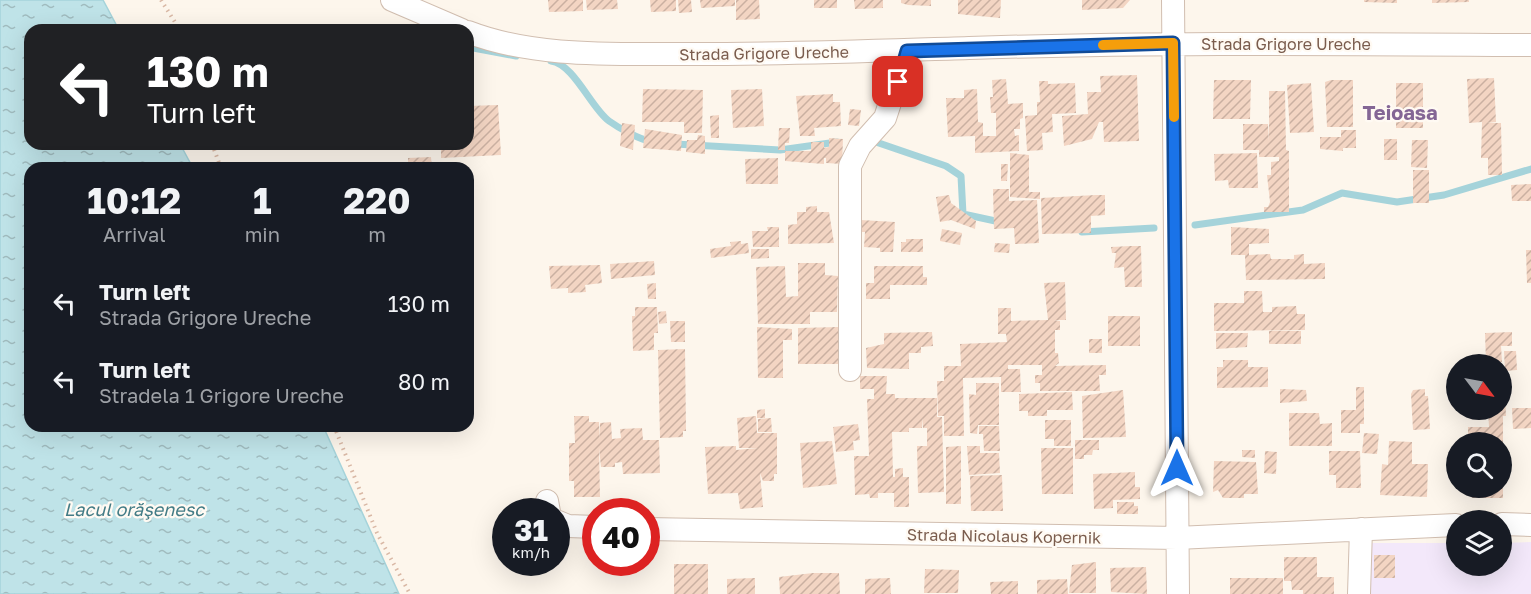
<!DOCTYPE html>
<meta charset="utf-8">
<style>
body{margin:0;font-family:"Golos Text",sans-serif;background:#20242c;color:#f1f3f6;height:100vh;display:flex;flex-direction:column;font-size:22px;white-space:nowrap}
*{box-sizing:border-box;margin:0}
p{font-size:20px;color:#9ea1a6}
.icon{flex:none;width:33px;height:33px;fill:none;stroke:currentColor;stroke-width:2;stroke-linecap:round;stroke-linejoin:round}
.map{position:relative;flex:1;overflow:hidden}
.drawer{position:absolute;left:24px;top:162px;width:450px;height:270px;display:flex;flex-direction:column;background:#171b24;border-radius:18px;box-shadow:0 6px 24px #0002}
.drawer>*{flex:none}
.top-card{position:absolute;left:24px;top:24px;width:450px;height:126px;border-radius:18px;box-shadow:0 6px 24px #0002;background:#202124;color:#fff;overflow:hidden}
.needle{width:39px;rotate:122deg}
.controls{position:absolute;left:1446px;top:354px;display:grid;gap:12px}
.controls a{display:grid;place-items:center;width:66px;height:66px;border-radius:50%;background:#171b24;box-shadow:0 6px 24px #0002;font-size:30px}
.speed{position:absolute;left:492px;top:498px;display:flex;gap:12px;font-size:30px;font-weight:700;text-align:center}
.speed>*{display:grid;place-content:center;width:78px;height:78px;border-radius:50%;background:#171b24;box-shadow:0 6px 24px #0002;line-height:1}
.speed small{font-size:15px;font-weight:400}
.speed .limit{border:9px solid #d22;background:#fff;color:#111}
.pin{position:absolute;display:grid;place-items:center;width:51px;height:51px;color:#fff;margin:-26px;border-radius:12px;box-shadow:0 3px 9px #0006}
.me{position:absolute;width:66px;margin:-33px;rotate:0deg;stroke-linejoin:round;filter:drop-shadow(0 0 4px #0008)}
.turn{display:flex;align-items:center;gap:21px;height:126px;padding:0 24px;font-size:27px}
.turn .icon{width:78px;height:78px;stroke-width:2.5}
.turn b{display:block;font-size:42px;line-height:51px}
.eta{display:flex;justify-content:space-evenly;align-items:center;height:102px;text-align:center}
.eta b{font-size:36px;font-weight:700;line-height:42px}
ul{padding:0;list-style:none}
li{display:flex;align-items:center;gap:18px;height:78px;padding:0 24px}
li div{flex:1}
li b{display:block;font-size:22px}
li em{font-style:normal}
.map>svg:first-child{display:block}
</style>
<div class="map">
<svg width="1531" height="594" viewBox="0 0 1531 594">
<defs>
<pattern id="water-ripples" width="26" height="14" patternUnits="userSpaceOnUse" patternTransform="scale(1.5)"><rect width="26" height="14" fill="#bfe3e8"/><path d="M2 4q2-2 4 0t4 0M15 11q2-2 4 0t4 0" fill="none" stroke="#a0bbbe"/></pattern>
<pattern id="building-hatch" width="6" height="6" patternUnits="userSpaceOnUse" patternTransform="scale(1.5)"><rect width="6" height="6" fill="#f3d5c3"/><path d="M-1 1l2-2M0 6l6-6M5 7l2-2" fill="none" stroke="#cab0a1"/></pattern>
</defs>
<rect width="100%" height="100%" fill="#fdf6ec"/>
<path fill="#f3e8fa" d="M1531,542V594H1371L1368,543H1456V566H1502V543Z"/>
<path fill="url(#water-ripples)" stroke="#a5d3da" stroke-width="1.5" d="M0,0H103L119,30H30V144H180L193,168H30V426H323L399,594H0Z"/>
<g fill="none" stroke-linecap="round" stroke-linejoin="round">
<path stroke="#a5d3da" stroke-width="7" d="M468,47L516,56
M551,61C574,64 591,108 609,121C620,129 639,139 652,142
M870,140L946,166L961,176L963,214L1000,222
M675,144L780,150L837,142
M1195,225L1303,210L1342,193L1397,202L1444,195L1531,169
M1082,232L1154,228"/>
</g>
<path fill="url(#building-hatch)" d="M548,0H583V11L549,12Z
M586,0H617L618,9L587,10Z
M650,0H676V11L651,12Z
M678,0H691L692,12L679,13Z
M700,0H735V6L701,8Z
M736,0H759L760,19L736,20Z
M814,0H837V8H814Z
M854,0H883V8L855,9Z
M901,0H931V6L908,5L901,3Z
M958,0H1001L1000,18L958,14Z
M1082,0H1130L1123,8L1082,10Z
M1364,0H1397V3L1364,2Z
M1432,0H1469V2L1432,3Z
M1137,75L1139,141L1104,142L1103,122H1099L1092,139L1064,146L1062,116L1088,114L1087,92H1101L1100,76Z
M1494,78L1496,122L1487,123H1501L1502,175H1488V158H1481L1482,122L1469,123L1467,79Z
M1006,79L1008,104L1023,103V118L1020,119V129H1014L1015,136L1019,135V151L975,153V136L948,137L946,98H964V90L977,89L978,122L983,123V136H996V113H991L990,97H993L992,80Z
M1214,80H1251L1250,119H1213Z
M1331,80H1353V127H1327L1325,82Z
M1039,81H1048V84L1075,83L1076,113L1052,114L1053,132L1042,133L1043,150L1027,151L1025,116L1037,115V102H1040Z
M1311,83L1314,132L1290,133L1287,85Z
M1396,83H1423V128H1396Z
M643,89L703,90L702,133H684V122H642Z
M762,89L764,126L733,128L731,90Z
M1269,91H1285L1286,150L1289,151V212H1264V207H1268L1270,202L1267,175H1271V162L1279,161V157H1259V150H1243V124H1268L1269,141Z
M833,94V102H840L841,126L814,128L815,136H800L796,96Z
M498,105L501,155L441,158V144H468V106Z
M850,109L861,110L859,126L848,125Z
M719,115V138H711L710,116Z
M622,123L635,125L633,150L620,146Z
M779,128H790L789,143H785V150H778Z
M645,129L682,135L681,151L643,148Z
M1341,130H1356V148H1343V151L1320,149V137H1341Z
M698,135L705,136V154L686,152L687,140H697Z
M829,138L843,139L842,164L826,163V158H824V164L785,161V151H811V142H824V148L829,147Z
M1384,139H1397V160H1384Z
M1412,140H1428L1427,168L1411,167Z
M1010,153L1029,155V192H1040V199L1010,197Z
M1257,153L1258,188H1229L1228,180L1215,181L1214,154Z
M431,157L432,168H408V158Z
M778,158V184H746L745,159Z
M1001,164H1008L1007,181H1001Z
M1413,170H1429V203H1413Z
M1531,184V201H1512L1511,185Z
M993,189H1009V201L1037,200L1039,243L1015,244L1014,228L994,229Z
M949,195L951,203L976,221L975,229L951,220L940,222L936,197Z
M1096,195H1105V215L1091,216V233L1042,234L1041,198Z
M817,206V212H829L834,243L788,244V225L797,224V212H806V207Z
M861,220L895,222L893,252H880V248L864,247L865,232H860Z
M767,227H779V247H753L752,231H768Z
M1231,227L1269,229V243L1249,244V255L1270,254L1271,259H1294V255L1304,254V264L1325,263V279L1246,280L1245,255H1231Z
M942,229L962,233L960,245L940,241Z
M906,239H923V252H901V242H906Z
M741,241V244L748,243L749,253L711,258L710,249L731,246L730,242Z
M995,243L1010,244L1009,253L994,252Z
M1131,246H1141L1142,287H1125L1124,267L1114,268L1116,253H1112L1111,247Z
M751,249H769V258L751,259Z
M1526,250H1531V283H1527Z
M654,261L655,275L611,279L610,264Z
M798,263H825V275L838,276L837,312H810V324H758L756,267L785,266L786,297L798,296Z
M600,265L602,283L585,285L586,292L568,293V288L551,289L549,266Z
M874,266H923V277H927V285H890V299H866V283H874Z
M1065,282L1066,320H1054L1060,321V330H1055V353H1058L1059,363L1055,366L1106,365V375H1099L1100,391H1040V383H1035V375H1042V365H1008V369H1020L1021,392H1001V377L963,378L964,436H944V416H938L937,381H944V366H961L960,344L1007,342L1006,334H998V308H1011V321L1048,320L1044,283Z
M656,283V299H648L647,284Z
M1244,291H1262L1263,312H1272V307L1296,306L1297,314H1305V330L1214,331V303H1244Z
M635,307H657L658,333H654V350L633,351L632,316H635Z
M666,311L667,323L659,324L658,312Z
M1108,316H1140V346H1108Z
M670,321H685V342H671Z
M757,327L792,329V340H783V378H758Z
M838,327L839,338H843L840,364H798V328Z
M1269,331H1301V344H1269Z
M932,332L933,346L921,347V353H909V369L867,368L866,348L884,344V333Z
M1512,332V346H1501L1502,362H1486L1485,333Z
M1216,333H1248L1247,347L1216,349Z
M1089,339H1102V353H1089Z
M685,349L686,431H683V437L660,438L658,350Z
M1504,351H1516L1517,370L1505,371Z
M1223,360H1248V367H1268V387L1217,388V367H1223Z
M1502,373H1504L1506,416H1503V442H1468V427H1489L1488,410H1502Z
M860,376H887L886,394H895V398H937V417H942L944,492L918,493L917,446H927V428H923L922,418V428H909V432H892L893,477H895V469L903,468V477H909V507H894V493H878V498H870L869,494L855,495L854,456H869L867,399H874V389H860Z
M976,383H999V425H978L977,434L970,433L969,394L976,395Z
M1356,387H1364V424H1360V433H1341V410H1356Z
M1280,389L1306,390L1307,401L1280,403Z
M1425,389V396H1428L1430,429L1413,430L1411,394L1413,390Z
M1123,390L1126,437L1083,438L1082,396Z
M1072,392L1073,410H1047V416H1028V411H1019V394Z
M1512,408H1531V428L1513,429Z
M765,409V418H757V410Z
M1289,413H1319L1320,424L1332,423V446H1289Z
M574,416H589V422H599V439L600,423L611,422L612,439L621,438L620,429L642,428L643,440H659L660,473L623,474L622,462L615,463V467H601L599,448L600,497H574V481H569V443H575Z
M756,416L757,433H777V474H774V481H763L760,473L763,507L740,509L738,493L708,494L705,447L736,446V450L758,448H739L737,418Z
M771,418L772,432H758V419Z
M1045,420H1071V446H1054V439H1045Z
M858,424L860,440L853,441L854,450L836,452L833,427Z
M979,426H999L1000,451H984L983,434H979Z
M1364,433L1379,434L1377,454L1362,453Z
M1075,440H1099V450H1093L1092,455H1084V459H1075Z
M832,441L837,484L803,488L800,443Z
M1389,441L1412,442V464H1428L1427,497L1380,495L1382,464L1388,465Z
M961,446V504H946V447Z
M967,446H980V453H999L1000,473L969,475Z
M1041,448H1073V494H1042Z
M1242,450H1255V458L1242,457Z
M1265,451L1277,452L1276,474L1264,473Z
M1329,451H1360L1361,488H1336V475H1329Z
M1214,461L1256,462L1258,494H1244V498H1223L1218,490L1213,492Z
M1135,472V487H1140V499L1113,500V508L1094,509L1093,474Z
M1002,475L1003,511H971L970,476Z
M1472,488H1503V498H1472Z
M1117,502H1134V506H1138V514H1117Z
M1374,555H1395V578H1374Z
M1284,557H1317V577H1334V594H1303V590H1292L1291,581H1284Z
M1096,562V593H1069L1072,565Z
M674,564H708V594H674Z
M1146,567L1147,594L1111,592L1110,568Z
M925,569L959,570L958,593H924Z
M813,573H839L840,594H780L779,577Z
M755,578V594H727V579Z
M890,578L891,594H865V579Z
M1230,578H1283V594H1230Z
M1067,579L1068,594H1037V580Z
M1018,581V594H991L990,582Z"/>
<g fill="none" stroke-linecap="round" stroke-linejoin="round">
<g stroke="#d1beb0" stroke-width="24">
<path id="minor" d="M392,0L462,30
M1173,0L1178,594
M468,32C530,56 604,54 669,54C769,55 869,51 969,48C1156,42 1344,44 1531,45
M850,370V166L860,146L885,118L907,51
M547,501L549,512
M556,521L568,526L596,527
M1502,524L1531,525
M646,529L1177,538L1456,525
M1359,594L1361,529"/>
</g>
<path stroke="#d9b8a5" stroke-width="4" stroke-dasharray="1.5 4.5" stroke-linecap="butt" d="M161,0L180,30
M212,144L221,168
M334,426L377,533L410,594"/>
<use href="#minor" stroke="#fff" stroke-width="22"/>
</g>
<g fill="none" stroke-linecap="round" stroke-linejoin="round">
<g stroke="#114b97" stroke-width="15">
<path id="route" d="M898,82L907,51L1173,43L1177,468"/>
</g>
<use href="#route" stroke="#1a73e8" stroke-width="10"/>
<path stroke="#f59e0b" stroke-width="10" d="M1103,45L1173,43L1174,117"/>
</g>
<g text-anchor="middle" stroke-width="4.5" stroke-linejoin="round" paint-order="stroke">
<g font-size="16" fill="#7a5c4d" stroke="#fffaf3">
<text x="1286" y="50">Strada Grigore Ureche</text>
<text transform="translate(764 53) rotate(-1)" y="6">Strada Grigore Ureche</text>
<text transform="translate(1004 536) rotate(1)" y="6">Strada Nicolaus Kopernik</text>
</g>
<g font-size="18" font-style="italic" fill="#437c86" stroke="#fffaf3">
<text x="134" y="516">Lacul orăşenesc</text>
</g>
<g font-size="20" font-weight="bold" fill="#846695" stroke="#fffaf3">
<text x="1400" y="120">Teioasa</text>
</g>
</g>
</svg>
<div class="controls">
<a><svg class="needle" viewBox="-14 -14 28 28"><path d="M0-13l5 13h-10z" fill="#e53935"/><path d="M0 13l5-13h-10z" fill="#9ea1a6"/></svg></a>
<a><svg class="icon" aria-label="search" viewBox="0 0 24 24"><circle cx="10" cy="10" r="6"/><path d="M15 15l6 6"/></svg></a>
<a><svg class="icon" aria-label="layers" viewBox="0 0 24 24"><path d="M12 4l9 5-9 5-9-5zM3 14l9 5 9-5"/></svg></a>
</div>
<div class="speed"><div>31<small>km/h</small></div><div class="limit">40</div></div>
<div class="pin" style="left:898px;top:82px;background:#d93025"><svg class="icon" aria-label="arrive" viewBox="0 0 24 24"><path d="M6 21V4h12l-3 4 3 4H6"/></svg></div>
<svg class="me" style="left:1177px;top:468px" viewBox="-20 -20 40 40"><path d="M0-17L14 15 0 8-14 15z" fill="#1a73e8" stroke="#fff" stroke-width="4"/></svg>
<div class="top-card">
<div class="turn"><svg class="icon" aria-label="left" viewBox="0 0 24 24"><path d="M17 20v-9H6M10 6l-5 5 5 5"/></svg><div><b>130 m</b>Turn left</div></div>
</div>
<section class="drawer">
<div class="eta">
<div><b>10:12</b><p>Arrival</p></div>
<div><b>1</b><p>min</p></div>
<div><b>220</b><p>m</p></div>
</div>
<ul>
<li><svg class="icon" aria-label="left" viewBox="0 0 24 24"><path d="M17 20v-9H6M10 6l-5 5 5 5"/></svg><div><b>Turn left</b><p>Strada Grigore Ureche</p></div><em>130 m</em></li>
<li><svg class="icon" aria-label="left" viewBox="0 0 24 24"><path d="M17 20v-9H6M10 6l-5 5 5 5"/></svg><div><b>Turn left</b><p>Stradela 1 Grigore Ureche</p></div><em>80 m</em></li>
</ul>
</section>
</div>
